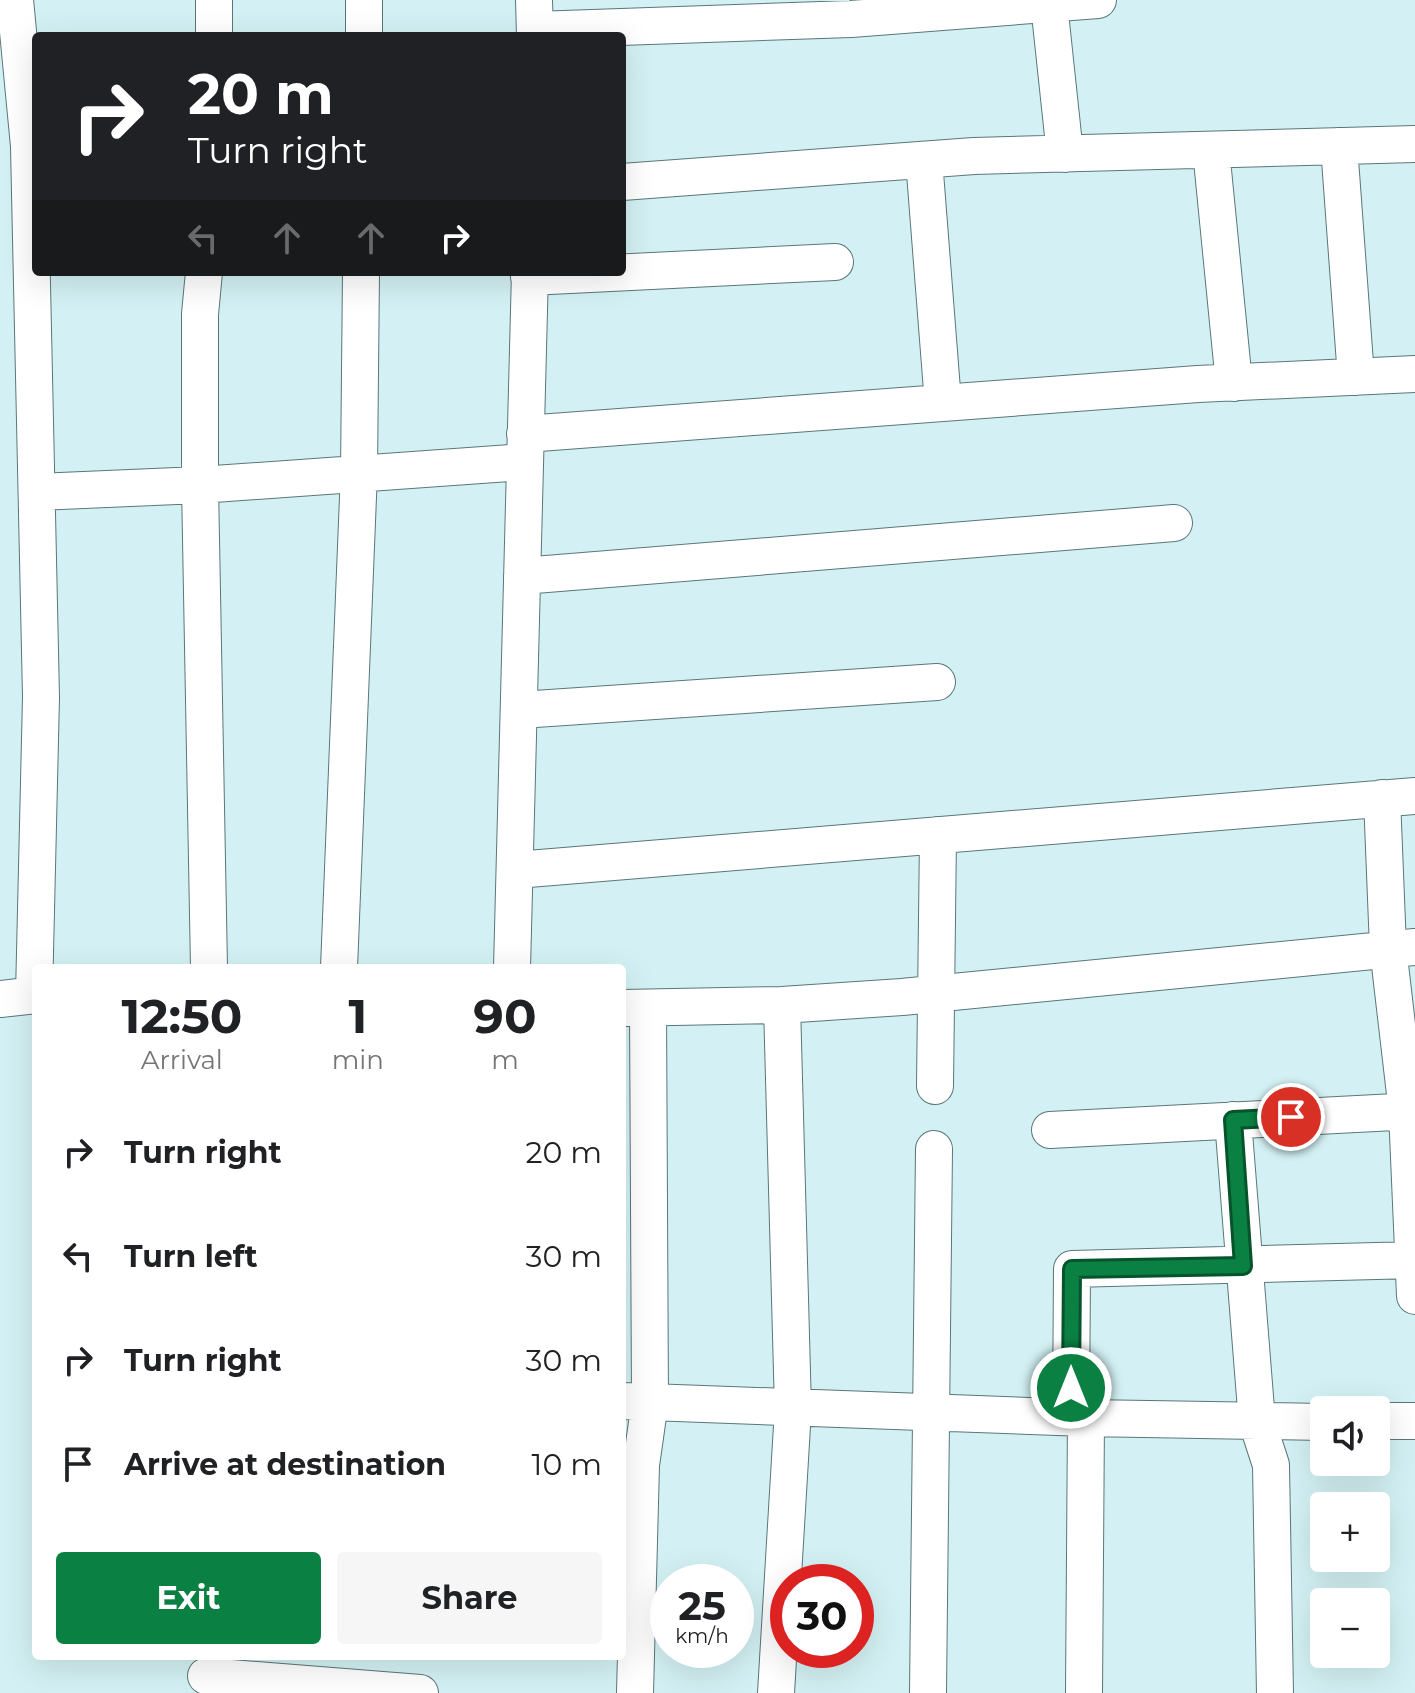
<!DOCTYPE html>
<meta charset="utf-8">
<style>
body{margin:0;font-family:Montserrat,sans-serif;background:#f6f6f6;color:#202124;height:100vh;display:flex;flex-direction:column;font-size:30px;white-space:nowrap}
*{box-sizing:border-box;margin:0}
p{font-size:26px;color:#757577}
.icon{flex:none;width:44px;height:44px;fill:none;stroke:currentColor;stroke-width:2;stroke-linecap:round;stroke-linejoin:round}
.map{position:relative;flex:1;overflow:hidden}
.panel{position:absolute;left:32px;top:964px;width:594px;height:696px;display:flex;flex-direction:column;background:#fff;border-radius:8px;box-shadow:0 8px 32px #0002}
.panel>*{flex:none}
.guide{position:absolute;left:32px;top:32px;width:594px;height:244px;border-radius:8px;box-shadow:0 8px 32px #0002;background:#202124;color:#fff;overflow:hidden}
.fabs{position:absolute;left:1310px;top:1396px;display:grid;gap:16px}
.fabs a{display:grid;place-items:center;width:80px;height:80px;border-radius:8px;background:#fff;box-shadow:0 8px 32px #0002;font-size:40px}
.speed{position:absolute;left:650px;top:1564px;display:flex;gap:16px;font-size:40px;font-weight:700;text-align:center}
.speed>*{display:grid;place-content:center;width:104px;height:104px;border-radius:50%;background:#fff;box-shadow:0 8px 32px #0002;line-height:1}
.speed small{font-size:20px;font-weight:400}
.speed .limit{border:12px solid #d22;background:#fff;color:#111}
.pin{position:absolute;display:grid;place-items:center;width:68px;height:68px;color:#fff;margin:-34px;border:4px solid #fff;border-radius:50%;box-shadow:0 2px 8px #0007}
.me{position:absolute;width:88px;margin:-44px;rotate:0deg;stroke-linejoin:round;filter:drop-shadow(0 0 6px #0008)}
.turn{display:flex;align-items:center;gap:28px;height:168px;padding:0 24px;font-size:36px}
.turn .icon{width:104px;height:104px;stroke-width:2.5}
.turn b{display:block;font-size:56px;line-height:68px}
.lanes{display:flex;align-items:center;height:76px;padding:0 24px;background:#0003;justify-content:center;gap:40px;direction:ltr}
.lanes .off{opacity:.35}
.eta{display:flex;justify-content:space-evenly;align-items:center;height:136px;text-align:center}
.eta b{font-size:48px;font-weight:700;line-height:56px}
.button{display:flex;gap:16px;margin-top:auto;padding:16px 24px}
.button a{flex:1;height:92px;border-radius:8px;background:#0b8043;color:#fff;font-size:32px;font-weight:700;line-height:92px;text-align:center}
.button a+a{background:#f6f6f6;color:#202124}
ul{padding:0;list-style:none}
li{display:flex;align-items:center;gap:24px;height:104px;padding:0 24px}
li div{flex:1}
li b{display:block;font-size:30px}
li em{font-style:normal}
.map>svg:first-child{display:block}
</style>
<div class="map">
<svg width="1415" height="1693" viewBox="0 0 1415 1693">
<rect width="100%" height="100%" fill="#d3f1f4"/>
<g fill="none" stroke-linecap="round" stroke-linejoin="round">
<g stroke="#5a7678" stroke-width="38">
<path id="minor" d="M15,0L29,146L41,697L34,995
M214,0V36
M534,0L535,36
M1049,4L1065,154
M535,30L851,19L1098,0
M364,36V0
M1339,146L1356,377
M1211,150L1234,383
M924,160L943,403
M622,182L974,156L1415,144
M204,272L200,314V485L209,968
M529,277L835,262
M525,434L1198,384L1415,374
M37,492L200,485L525,462
M522,576L1174,523
M520,710L937,682
M1382,798L1388,948L1407,1111L1415,1296
M516,870L1415,796
M339,968L359,472L361,272
M512,968L530,272
M0,999L36,995
M622,1008L782,1005L902,997L1415,947
M935,1086L938,835
M1233,1120L1257,1422L1271,1465L1275,1693
M1050,1130L1415,1111
M622,1401L1086,1418L1324,1422
M1071,1417L1072,1269L1415,1260
M1376,1421H1415
M206,1676L420,1693
M635,1693L641,1465L650,1402L648,1008
M776,1693L793,1409L782,1005
M928,1693L934,1149
M1084,1693L1086,1418"/>
</g>
<use href="#minor" stroke="#fff" stroke-width="36"/>
</g>
<g fill="none" stroke-linecap="round" stroke-linejoin="round">
<g stroke="#07532c" stroke-width="20">
<path id="route" d="M1071,1388L1072,1269L1243,1266L1233,1120L1291,1117"/>
</g>
<use href="#route" stroke="#0b8043" stroke-width="14"/>
</g>
</svg>
<div class="fabs">
<a><svg class="icon" aria-label="sound" viewBox="0 0 24 24"><path d="M4 9h4l5-4v14l-5-4H4zM17 9q2 3 0 6"/></svg></a>
<a>+</a>
<a>−</a>
</div>
<div class="speed"><div>25<small>km/h</small></div><div class="limit">30</div></div>
<div class="pin" style="left:1291px;top:1117px;background:#d93025"><svg class="icon" aria-label="arrive" viewBox="0 0 24 24"><path d="M6 21V4h12l-3 4 3 4H6"/></svg></div>
<svg class="me" style="left:1071px;top:1388px" viewBox="-20 -20 40 40"><circle r="17" fill="#0b8043" stroke="#fff" stroke-width="3"/><path d="M0-11L8 9 0 5-8 9z" fill="#fff"/></svg>
<div class="guide">
<div class="turn"><svg class="icon" aria-label="right" viewBox="0 0 24 24"><path d="M7 20v-9h11M14 6l5 5-5 5"/></svg><div><b>20 m</b>Turn right</div></div>
<div class="lanes"><svg class="icon off" aria-label="left" viewBox="0 0 24 24"><path d="M17 20v-9H6M10 6l-5 5 5 5"/></svg><svg class="icon off" aria-label="ahead" viewBox="0 0 24 24"><path d="M12 20V5M6 11l6-6 6 6"/></svg><svg class="icon off" aria-label="ahead" viewBox="0 0 24 24"><path d="M12 20V5M6 11l6-6 6 6"/></svg><svg class="icon" aria-label="right" viewBox="0 0 24 24"><path d="M7 20v-9h11M14 6l5 5-5 5"/></svg></div>
</div>
<section class="panel">
<div class="eta">
<div><b>12:50</b><p>Arrival</p></div>
<div><b>1</b><p>min</p></div>
<div><b>90</b><p>m</p></div>
</div>
<ul>
<li><svg class="icon" aria-label="right" viewBox="0 0 24 24"><path d="M7 20v-9h11M14 6l5 5-5 5"/></svg><div><b>Turn right</b></div><em>20 m</em></li>
<li><svg class="icon" aria-label="left" viewBox="0 0 24 24"><path d="M17 20v-9H6M10 6l-5 5 5 5"/></svg><div><b>Turn left</b></div><em>30 m</em></li>
<li><svg class="icon" aria-label="right" viewBox="0 0 24 24"><path d="M7 20v-9h11M14 6l5 5-5 5"/></svg><div><b>Turn right</b></div><em>30 m</em></li>
<li><svg class="icon" aria-label="arrive" viewBox="0 0 24 24"><path d="M6 21V4h12l-3 4 3 4H6"/></svg><div><b>Arrive at destination</b></div><em>10 m</em></li>
</ul>
<div class="button"><a>Exit</a><a>Share</a></div>
</section>
</div>
